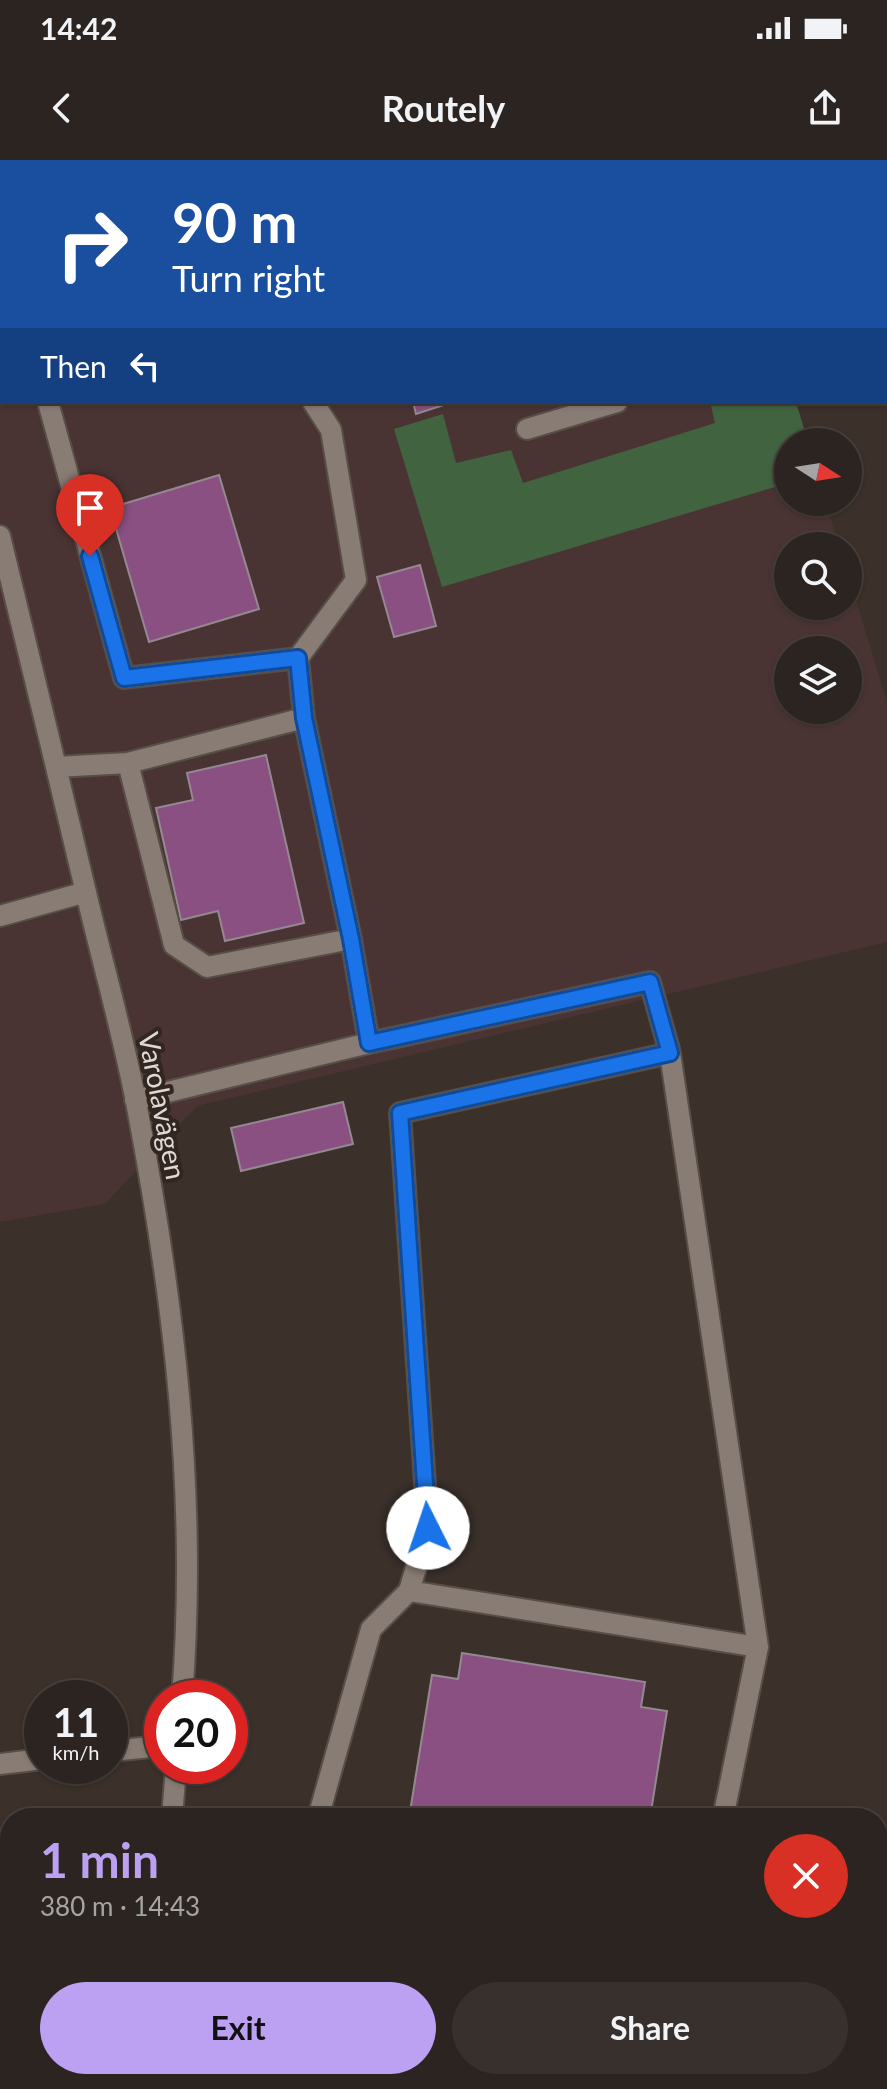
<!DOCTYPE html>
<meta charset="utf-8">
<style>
body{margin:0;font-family:Lato,sans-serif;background:#38302d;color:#f1f3f6;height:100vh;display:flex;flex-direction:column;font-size:30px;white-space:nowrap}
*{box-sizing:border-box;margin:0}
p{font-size:26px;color:#a6a4a5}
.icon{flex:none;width:44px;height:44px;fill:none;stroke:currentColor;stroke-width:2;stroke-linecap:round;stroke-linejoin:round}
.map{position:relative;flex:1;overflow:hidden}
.details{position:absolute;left:0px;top:1648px;width:888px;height:282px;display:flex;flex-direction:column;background:#2c2420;border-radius:32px 32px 0 0;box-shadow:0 2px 6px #0004,0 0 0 2px #48413e}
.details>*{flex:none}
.banner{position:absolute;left:0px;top:0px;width:888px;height:244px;box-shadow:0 2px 6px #0004,0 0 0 2px #48413e;background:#1a4fa0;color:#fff;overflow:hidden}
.needle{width:52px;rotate:102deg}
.buttons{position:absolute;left:774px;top:268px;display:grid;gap:16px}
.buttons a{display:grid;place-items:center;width:88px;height:88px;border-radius:50%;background:#2c2420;box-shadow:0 2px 6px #0004,0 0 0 2px #48413e;font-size:40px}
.speed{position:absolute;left:24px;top:1520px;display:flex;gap:16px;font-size:40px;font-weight:700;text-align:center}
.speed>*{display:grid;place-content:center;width:104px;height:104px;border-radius:50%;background:#2c2420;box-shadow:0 2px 6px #0004,0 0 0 2px #48413e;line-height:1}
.speed small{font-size:20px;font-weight:400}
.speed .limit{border:12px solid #d22;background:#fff;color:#111}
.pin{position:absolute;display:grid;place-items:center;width:68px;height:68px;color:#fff;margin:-82px -34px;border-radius:50% 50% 50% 0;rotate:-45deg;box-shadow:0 0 8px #0007}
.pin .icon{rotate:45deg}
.me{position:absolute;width:88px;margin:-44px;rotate:356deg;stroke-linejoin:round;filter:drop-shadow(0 0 6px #0008)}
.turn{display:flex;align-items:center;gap:28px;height:168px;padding:0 40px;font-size:36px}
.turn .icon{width:104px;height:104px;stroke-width:2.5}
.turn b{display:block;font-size:56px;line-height:68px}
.then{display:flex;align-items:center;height:76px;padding:0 40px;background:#0003;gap:16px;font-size:30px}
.round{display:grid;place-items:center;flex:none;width:84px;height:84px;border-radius:42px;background:#38302d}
.headline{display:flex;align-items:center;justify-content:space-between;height:136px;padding:0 40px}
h1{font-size:48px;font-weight:700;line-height:60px;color:#bca0f2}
.button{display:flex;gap:16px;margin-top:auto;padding:16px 40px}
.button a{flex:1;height:92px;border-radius:48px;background:#bca0f2;color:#111;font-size:32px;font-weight:700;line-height:92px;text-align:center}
.button a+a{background:#38302d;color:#f1f3f6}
.status{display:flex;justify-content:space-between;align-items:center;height:56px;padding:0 40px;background:#2c2420;direction:ltr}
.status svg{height:22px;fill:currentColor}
header{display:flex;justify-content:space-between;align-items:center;height:104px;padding:0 40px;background:#2c2420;font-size:36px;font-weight:700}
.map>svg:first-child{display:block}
</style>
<div class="status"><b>14:42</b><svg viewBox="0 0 49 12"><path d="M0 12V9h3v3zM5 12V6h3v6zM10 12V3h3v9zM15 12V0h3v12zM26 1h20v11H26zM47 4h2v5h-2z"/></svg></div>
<header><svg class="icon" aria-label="back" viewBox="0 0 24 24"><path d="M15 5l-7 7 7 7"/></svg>Routely<svg class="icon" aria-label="share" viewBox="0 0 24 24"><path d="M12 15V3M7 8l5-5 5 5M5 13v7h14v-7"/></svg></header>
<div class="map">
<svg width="887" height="1929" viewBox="0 0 887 1929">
<rect width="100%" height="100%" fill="#3b302a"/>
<path fill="#493433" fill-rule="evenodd" d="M0,0H887L886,61V2H2V242H796L808,282H788V342H826L839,386H788V446H848V414L887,542V782L197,946L105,1044L0,1062ZM788,490H848V550H788Z"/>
<path fill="#41633f" d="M710,242H796L808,282H788V323L442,427L394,269L443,254L456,303L511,290L523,323L715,263Z"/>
<path fill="#8a5081" stroke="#948892" stroke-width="2" d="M118,0H295V2H119Z
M379,0H578L579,2H372Z
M0,45H2V83L0,76Z
M413,242H453L416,254Z
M219,315L259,449L149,482L110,348Z
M420,405L436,466L394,477L377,417Z
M266,595L304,763L225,781L218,751L181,760L156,648L193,640L187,613Z
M343,942L353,984L241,1011L231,968Z
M462,1493L645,1522L641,1547L667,1551L650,1658H409L432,1515L458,1519Z"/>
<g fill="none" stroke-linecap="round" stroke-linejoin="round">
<g stroke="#574e48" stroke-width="24">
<path id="minor" d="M7,2L13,0
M698,2L707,0
M0,230H2
M48,242L124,518L298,498
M527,269L617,242
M0,376C30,498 59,619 88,741C104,808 123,875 136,942C174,1140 198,1336 182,1538
M304,558L298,498L356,420L331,270L313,242
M128,603L174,785L207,807L351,779
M56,607L128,603L304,558L351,779L369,883
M0,756L86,732
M135,940L369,883L650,822L670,893L758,1487L723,1658
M409,1431L758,1487
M110,1591L162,1586
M0,1604L42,1599
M172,1658L176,1606
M318,1658L371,1469L409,1431L428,1368L400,953L670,893
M258,1920L298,1929
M123,1929L124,1920
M668,1929L670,1920"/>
</g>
<use href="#minor" stroke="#897c74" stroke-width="20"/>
</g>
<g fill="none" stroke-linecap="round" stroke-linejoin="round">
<g stroke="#114b97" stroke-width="20">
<path id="route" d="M90,396L124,518L298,498L304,558L351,779L369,883L650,822L670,893L400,953L428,1368"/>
</g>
<use href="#route" stroke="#1a73e8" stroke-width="14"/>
</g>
<g text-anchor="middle" stroke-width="8" stroke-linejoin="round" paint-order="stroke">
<g font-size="28" fill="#dfd8d4" stroke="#312620">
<text transform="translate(162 946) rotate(79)" y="10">Varolavägen</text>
</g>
</g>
</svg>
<div class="buttons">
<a><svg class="needle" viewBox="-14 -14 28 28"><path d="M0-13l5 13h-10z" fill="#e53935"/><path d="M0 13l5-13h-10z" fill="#a6a4a5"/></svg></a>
<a><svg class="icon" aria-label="search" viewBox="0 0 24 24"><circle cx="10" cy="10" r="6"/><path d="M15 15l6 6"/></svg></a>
<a><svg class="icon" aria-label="layers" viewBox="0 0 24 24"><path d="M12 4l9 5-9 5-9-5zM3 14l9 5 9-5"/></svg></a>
</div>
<div class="speed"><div>11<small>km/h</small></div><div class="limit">20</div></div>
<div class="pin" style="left:90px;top:396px;background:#d93025"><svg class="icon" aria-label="arrive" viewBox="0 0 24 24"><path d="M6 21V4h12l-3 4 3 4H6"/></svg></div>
<svg class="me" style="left:428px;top:1368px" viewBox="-20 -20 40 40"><circle r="19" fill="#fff"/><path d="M0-13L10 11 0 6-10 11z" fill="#1a73e8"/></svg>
<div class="banner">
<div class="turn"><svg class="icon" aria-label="right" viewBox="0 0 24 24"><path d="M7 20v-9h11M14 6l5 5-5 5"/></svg><div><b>90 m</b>Turn right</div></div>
<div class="then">Then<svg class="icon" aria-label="left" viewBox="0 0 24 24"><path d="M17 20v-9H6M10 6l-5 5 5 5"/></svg></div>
</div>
<section class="details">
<div class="headline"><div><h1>1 min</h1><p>380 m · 14:43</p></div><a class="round" style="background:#d93025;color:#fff"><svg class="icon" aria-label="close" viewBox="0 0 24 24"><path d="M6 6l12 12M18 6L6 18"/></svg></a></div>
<div class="button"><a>Exit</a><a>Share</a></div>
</section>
</div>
